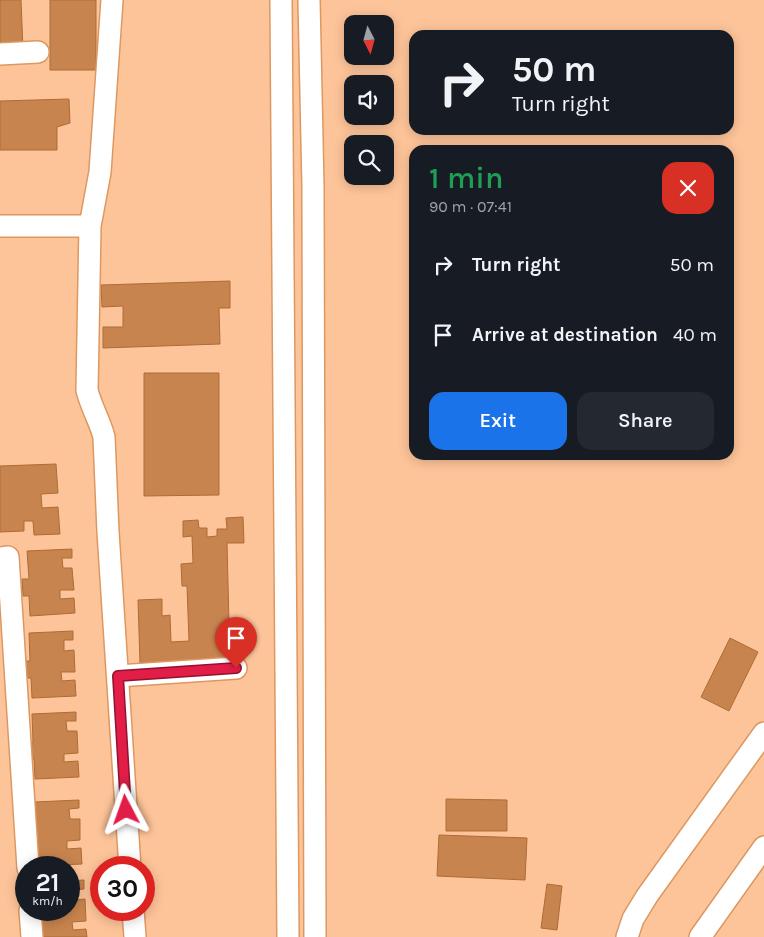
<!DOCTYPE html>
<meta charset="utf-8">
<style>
body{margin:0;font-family:Karla,sans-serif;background:#242831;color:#f1f3f6;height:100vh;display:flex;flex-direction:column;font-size:19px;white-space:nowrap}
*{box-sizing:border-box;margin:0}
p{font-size:16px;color:#9ea1a6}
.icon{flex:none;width:28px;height:28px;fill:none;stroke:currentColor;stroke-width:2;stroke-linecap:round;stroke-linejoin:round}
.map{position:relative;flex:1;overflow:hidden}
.sheet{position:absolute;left:409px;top:145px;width:325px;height:315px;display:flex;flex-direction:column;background:#171b24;border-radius:15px;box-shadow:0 2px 12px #0003}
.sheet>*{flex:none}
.hud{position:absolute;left:409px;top:30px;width:325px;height:105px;border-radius:15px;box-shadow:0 2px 12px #0003;background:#171b24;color:#f1f3f6;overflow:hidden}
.needle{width:32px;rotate:174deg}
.controls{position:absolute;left:344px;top:15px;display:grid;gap:10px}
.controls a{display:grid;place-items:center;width:50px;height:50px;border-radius:10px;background:#171b24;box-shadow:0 2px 12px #0003;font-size:25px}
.speed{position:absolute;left:15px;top:856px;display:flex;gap:10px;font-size:25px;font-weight:700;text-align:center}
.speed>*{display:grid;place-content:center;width:65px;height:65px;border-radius:50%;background:#171b24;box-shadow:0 2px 12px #0003;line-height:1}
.speed small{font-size:12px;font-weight:400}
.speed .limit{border:8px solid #d22;background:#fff;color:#111}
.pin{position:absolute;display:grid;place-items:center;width:42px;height:42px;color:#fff;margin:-51px -21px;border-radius:50% 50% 50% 0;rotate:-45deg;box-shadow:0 0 5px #0007}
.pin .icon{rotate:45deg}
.me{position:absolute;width:55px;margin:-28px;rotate:356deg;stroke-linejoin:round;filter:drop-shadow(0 0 4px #0008)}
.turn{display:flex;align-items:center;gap:18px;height:105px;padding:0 20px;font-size:22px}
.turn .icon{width:65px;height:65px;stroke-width:2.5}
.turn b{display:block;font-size:35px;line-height:42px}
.round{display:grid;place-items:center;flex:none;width:52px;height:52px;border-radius:15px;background:#242831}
.headline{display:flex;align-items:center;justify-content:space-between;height:85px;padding:0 20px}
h1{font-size:30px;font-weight:600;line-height:38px;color:#1e9e55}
.button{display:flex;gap:10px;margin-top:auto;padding:10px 20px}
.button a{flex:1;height:58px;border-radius:15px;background:#1a73e8;color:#fff;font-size:20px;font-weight:600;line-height:58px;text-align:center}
.button a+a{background:#242831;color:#f1f3f6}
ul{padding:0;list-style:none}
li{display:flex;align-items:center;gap:15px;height:70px;padding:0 20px}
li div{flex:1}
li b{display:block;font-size:19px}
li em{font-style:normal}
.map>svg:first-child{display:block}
</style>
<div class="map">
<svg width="764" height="937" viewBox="0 0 764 937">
<rect width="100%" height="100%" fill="#fec499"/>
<path fill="#c8844e" stroke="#ad6c35" d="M0,0H21L23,49L0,50Z
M50,0H96V70H50Z
M69,99L70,123L57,127V150H0V101Z
M230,281V308H219L220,344L103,348V327H123V306L102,307L101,285Z
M144,373H219V495L144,496Z
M56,464L58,493L41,494L42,508L58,507L60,534L34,535L33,521H24V531L0,532V466Z
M243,517L244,543H227L229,624H245L246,655H228L225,663L215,659H200V667L173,662L140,663L138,600L162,599V616L170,615L171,642L189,641L187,586H182L181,564L193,563L192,536L183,537V521L198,520L199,528H207V537L217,536V529H227L226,518Z
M72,549V558H62L63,568H72L74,590H60V599L74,598L75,613L30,616L29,596H23L22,579H29L27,551Z
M73,631V640H64V651L74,650L75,672H61L62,681L75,680L76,696L32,698L31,678H24L23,661H30L29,633Z
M730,638L758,652L729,711L701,697Z
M76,712V721H66L67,731H77L78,753L64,754V762L78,761L79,777L35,779L34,759H27L26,742H33L32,714Z
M446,799L507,800V831H446Z
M79,800V808L69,809L70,819H80V840L67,841V849L81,848L82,864L37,866L35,802Z
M439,835L527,838L525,880L437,876Z
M84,880V889L75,890V900L85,899L86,921L72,922L73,930L86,929L87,937H42L34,911L69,910V881Z
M547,884L562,886L557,930L541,928Z"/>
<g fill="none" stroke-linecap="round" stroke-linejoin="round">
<g stroke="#dd9861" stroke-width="24">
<path id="minor" d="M112,0L100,172L90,226L87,390C91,407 100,421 104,437L108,532L130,868
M281,0L288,937
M309,0L313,187L315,937
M0,54L38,52
M0,226H90
M0,558L8,557L28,868
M118,676L236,668
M30,910L32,937
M133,910L135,937
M627,937L633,919L647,896L764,733
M700,937L764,847"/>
</g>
<use href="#minor" stroke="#fff" stroke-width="21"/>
</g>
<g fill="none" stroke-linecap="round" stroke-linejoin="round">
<g stroke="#92132f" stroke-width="12">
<path id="route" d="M126,810L118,676L236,668"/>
</g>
<use href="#route" stroke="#e11d48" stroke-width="9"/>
</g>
</svg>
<div class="controls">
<a><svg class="needle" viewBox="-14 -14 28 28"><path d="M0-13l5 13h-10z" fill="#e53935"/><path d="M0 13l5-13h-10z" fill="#9ea1a6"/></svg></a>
<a><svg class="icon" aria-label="sound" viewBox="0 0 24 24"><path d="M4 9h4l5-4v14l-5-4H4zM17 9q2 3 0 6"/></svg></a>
<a><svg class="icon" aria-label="search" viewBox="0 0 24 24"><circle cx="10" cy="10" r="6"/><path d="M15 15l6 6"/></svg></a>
</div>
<div class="speed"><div>21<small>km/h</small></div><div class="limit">30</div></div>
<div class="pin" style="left:236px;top:668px;background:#d93025"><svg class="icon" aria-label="arrive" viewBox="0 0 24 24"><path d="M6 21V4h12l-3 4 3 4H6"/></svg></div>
<svg class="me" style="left:126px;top:810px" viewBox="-20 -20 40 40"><path d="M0-17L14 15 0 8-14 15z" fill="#e11d48" stroke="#fff" stroke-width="4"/></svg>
<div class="hud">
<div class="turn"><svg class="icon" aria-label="right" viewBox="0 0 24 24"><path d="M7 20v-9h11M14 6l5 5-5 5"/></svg><div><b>50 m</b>Turn right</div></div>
</div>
<section class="sheet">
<div class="headline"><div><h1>1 min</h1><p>90 m · 07:41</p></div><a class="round" style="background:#d93025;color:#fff"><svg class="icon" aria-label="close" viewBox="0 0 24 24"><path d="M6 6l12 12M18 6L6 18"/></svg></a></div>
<ul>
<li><svg class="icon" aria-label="right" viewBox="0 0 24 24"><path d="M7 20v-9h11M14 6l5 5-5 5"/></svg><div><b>Turn right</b></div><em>50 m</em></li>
<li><svg class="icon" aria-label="arrive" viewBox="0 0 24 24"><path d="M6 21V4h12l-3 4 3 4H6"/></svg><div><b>Arrive at destination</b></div><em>40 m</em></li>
</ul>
<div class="button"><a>Exit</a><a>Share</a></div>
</section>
</div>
